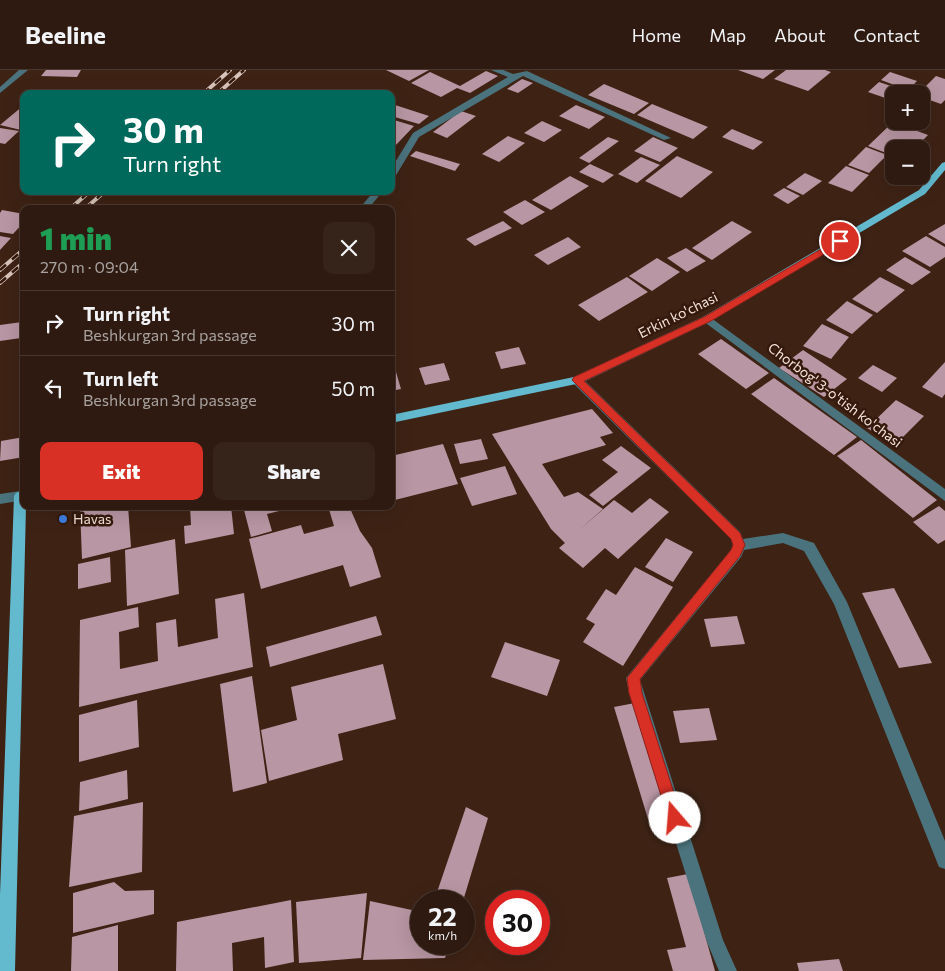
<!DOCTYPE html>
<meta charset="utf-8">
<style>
body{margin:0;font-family:Commissioner,sans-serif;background:#362319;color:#f1f3f6;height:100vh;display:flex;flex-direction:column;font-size:19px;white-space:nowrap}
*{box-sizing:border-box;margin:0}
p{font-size:16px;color:#a7a19f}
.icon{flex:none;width:28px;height:28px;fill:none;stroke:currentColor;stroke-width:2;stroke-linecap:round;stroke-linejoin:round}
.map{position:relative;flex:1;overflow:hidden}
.details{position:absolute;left:20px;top:135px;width:375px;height:305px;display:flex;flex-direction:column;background:#2e1a10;border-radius:10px;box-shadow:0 5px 20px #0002,0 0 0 1px #493830}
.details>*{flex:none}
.hud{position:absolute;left:20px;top:20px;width:375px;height:105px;border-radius:10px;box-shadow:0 5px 20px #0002,0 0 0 1px #493830;background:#00695c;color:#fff;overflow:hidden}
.buttons{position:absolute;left:885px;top:15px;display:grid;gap:10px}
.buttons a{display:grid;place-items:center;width:45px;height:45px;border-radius:10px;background:#2e1a10;box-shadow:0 5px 20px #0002,0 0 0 1px #493830;font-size:25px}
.speed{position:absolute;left:410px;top:820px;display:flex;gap:10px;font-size:25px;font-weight:700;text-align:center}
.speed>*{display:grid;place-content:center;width:65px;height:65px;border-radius:50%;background:#2e1a10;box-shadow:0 5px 20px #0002,0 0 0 1px #493830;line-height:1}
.speed small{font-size:12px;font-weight:400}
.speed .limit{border:8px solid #d22;background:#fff;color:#111}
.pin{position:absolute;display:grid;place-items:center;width:42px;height:42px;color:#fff;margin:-21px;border:2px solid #fff;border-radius:50%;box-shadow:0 1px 5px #0007}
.me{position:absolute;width:55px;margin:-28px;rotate:342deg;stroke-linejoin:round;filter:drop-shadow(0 0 4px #0008)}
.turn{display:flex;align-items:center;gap:18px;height:105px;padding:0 20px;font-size:22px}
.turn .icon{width:65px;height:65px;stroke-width:2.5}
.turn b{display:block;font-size:35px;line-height:42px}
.round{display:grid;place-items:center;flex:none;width:52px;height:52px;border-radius:10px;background:#362319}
.overview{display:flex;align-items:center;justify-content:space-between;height:85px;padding:0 20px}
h1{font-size:30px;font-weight:800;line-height:38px;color:#1e9e55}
.action{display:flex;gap:10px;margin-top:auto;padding:10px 20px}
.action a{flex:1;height:58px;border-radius:10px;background:#d93025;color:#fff;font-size:20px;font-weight:800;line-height:58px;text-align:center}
.action a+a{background:#362319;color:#f1f3f6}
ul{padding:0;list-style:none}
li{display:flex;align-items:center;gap:15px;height:65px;padding:0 20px;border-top:1px solid #493830}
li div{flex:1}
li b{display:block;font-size:19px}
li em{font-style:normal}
header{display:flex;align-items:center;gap:30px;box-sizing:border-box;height:70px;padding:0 25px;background:#2e1a10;border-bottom:1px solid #493830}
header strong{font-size:24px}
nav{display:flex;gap:28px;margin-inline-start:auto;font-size:18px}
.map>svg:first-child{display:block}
</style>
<header>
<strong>Beeline</strong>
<nav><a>Home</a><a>Map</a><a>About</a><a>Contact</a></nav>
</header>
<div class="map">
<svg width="945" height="901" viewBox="0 0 945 901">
<rect width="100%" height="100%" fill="#3e2315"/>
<path fill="#b896a3" d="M46,0H81L77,7L41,6Z
M386,0H429L409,11Z
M738,0H775L763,9Z
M786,0H825L831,2L808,21L774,9Z
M486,1L498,6L470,23L457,18L441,27L411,13L430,2L460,16Z
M890,2L917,11L908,20L881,10Z
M936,6L945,9V30L941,34L921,27V24H918Z
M522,9L533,13L518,23L507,19Z
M879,12L906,21L903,24H894V31L868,22Z
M604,14L649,33L634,44L588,25Z
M652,34L708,57L693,69L637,45Z
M24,35V58L21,60L0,55Z
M395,35L429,46L419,54L391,46V38Z
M576,35L605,47L589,59L559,46Z
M461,41L476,46L447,68L433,62Z
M394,50L414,56L395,76L391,75V53Z
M542,51L562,60L544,72L524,63Z
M897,51H920L914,58Z
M893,52L928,65L914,79H894V86L868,76Z
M0,58L19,61L5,74L0,73Z
M732,59L763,72L753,80L722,67Z
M508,66L525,73L499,92L482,84Z
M608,67L619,71L589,93L579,88Z
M653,67L678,78L660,92L634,81Z
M866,77L887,85L869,103L848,95Z
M416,81L460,94L455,101L410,86Z
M677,86L713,102L681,128L645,111Z
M641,87L660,95L637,113L618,104Z
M590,94L614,105L603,113L579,102Z
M846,96L869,105L852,122L828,113Z
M805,103L822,111L803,125L786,117Z
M570,106L589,116L551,140L532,130Z
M784,118L800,126L788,134L773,125Z
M525,130L545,142L522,155L503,142Z
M2,140L24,144V152L13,164L0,162V143Z
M503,151L512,158L475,176L466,169Z
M732,151L752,162L712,190L692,178Z
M945,154V174L928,164Z
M0,166L11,168L0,180Z
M926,166L945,177V187L930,197L902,181Z
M568,167L581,177L548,195L534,185Z
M686,178L706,191L687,202L667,188Z
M905,187L931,202L912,215L886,200Z
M657,188L680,202L652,221L629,206Z
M627,207L648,222L599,251L578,235Z
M880,207L905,220L877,243L852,229Z
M847,231L873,245L852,264L826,250Z
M22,252L21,268L0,271V255Z
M822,254L849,267L831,289L803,276Z
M721,269L769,303L746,319L698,284Z
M519,277L526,294L501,299L495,282Z
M803,280L847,309L824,327L779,298Z
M945,292V324L942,328L922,317Z
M444,293L450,310L425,315L419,298Z
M873,295L897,308L882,322L858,308Z
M396,302L401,319L391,321V303Z
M774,308L857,367L834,385L751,324Z
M896,330L924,346L895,375L867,358Z
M592,339L613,363L600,367L606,375L542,394L564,427L578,422L603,439L578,461L614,430L632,443L650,428L669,442L618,489L605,478L583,498L559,478L565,473L551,459L492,364Z
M24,367V387L0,391L1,371Z
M481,369L488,389L460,394L454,374Z
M861,370L937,430L913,448L837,386Z
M443,374L458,414L391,431V386Z
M621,376L651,398L603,436L589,425L618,402L602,390Z
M505,396L517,424L472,436L460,408Z
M83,436H128L131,477L82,489L80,437Z
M190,436H231L234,464L185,474L184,456L191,455Z
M243,436H295V437L267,444L272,461L251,467Z
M328,436H349L360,461L372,478L381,507L350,517L343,495L261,519L249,469L301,455L304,464L334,456Z
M939,436L945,441V470L938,474L913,452Z
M666,468L693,482L673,512L645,497Z
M175,469L179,524L127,536L125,480Z
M110,487L111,512L78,519V494Z
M635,497L673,517L623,596L583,572L595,554L586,549L606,519L616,525Z
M894,518L932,593L899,598L862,523Z
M244,523L253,597L79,637L80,550L138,537L139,557L119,562L120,599L158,591L156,553L176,549L178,577L218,568L215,529Z
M376,546L382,565L270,597L266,577Z
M737,546L745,574L711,577L704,549Z
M505,572L560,590L547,626L491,607Z
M383,594L396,649L338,664L343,690L269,711L261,660L297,650L291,617Z
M252,606L267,713L233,722L220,614Z
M137,630L139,677L79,692V645Z
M635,633L670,744L648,749L614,637Z
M709,638L717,670L680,673L673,641Z
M127,700L128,729L79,741L80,712Z
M143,732L142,802L69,817L74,746Z
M466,737L488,748L463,831H434Z
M688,804L715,901H673L667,880L686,877L667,808Z
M114,812L125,821L154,820V844L73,863V823Z
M367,823L361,888L299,893L296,832Z
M291,830L294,892L265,898L264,867L232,873L233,901H176L177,852Z
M370,831L421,842V874H450L445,888L363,890Z
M118,855V901H71L72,867Z
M839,889L843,901H799L797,893Z"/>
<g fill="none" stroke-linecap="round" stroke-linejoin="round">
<path fill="#4b737d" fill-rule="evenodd" d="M19,0H28L0,23V17Z
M491,0H503L513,4L527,1L671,68L664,70L523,6L419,67L395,107L391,110V99L413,63L508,7Z
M374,121H383L368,139H359Z
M707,245L945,419V431L703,251L702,249Z
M577,306L581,307L740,462L743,469L783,463L814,473L847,532L945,771V799L939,797L834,534L804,481L783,473L744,480L741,487L640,610L723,870L737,901H719L707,872L629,623L626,608L731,480L733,475L731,469L573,313L571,310L573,307Z
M20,421L24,422V430L0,434V424Z"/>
<path fill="#63bacf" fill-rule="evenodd" d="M945,92V100L925,124L711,251L581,313L391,353V345L574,307L703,247L919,120L942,93Z
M24,420V436H26L15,901H0V825L14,426L16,423Z"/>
<g stroke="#d8c4ba" stroke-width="4">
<path id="rail" d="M203,24L230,0
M217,24L244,0
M70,139L90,121
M85,139L105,121
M0,200L24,179
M0,213L24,192"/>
</g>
<use href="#rail" stroke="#34190c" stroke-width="2.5" stroke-dasharray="8" stroke-linecap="butt"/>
</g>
<path fill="#d93025" stroke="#8d1f18" d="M840,168L844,171L843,173L711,251L584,311L740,463L745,475L740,486L640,609L642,623L682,748L680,753L675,755L670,753L668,748L629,623L627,608L731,480L733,475L731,469L572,310L574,307L704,247Z"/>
<circle fill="#3f7fe0" stroke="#34190c" stroke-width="2" cx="63" cy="449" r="5"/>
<g text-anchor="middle" stroke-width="5" stroke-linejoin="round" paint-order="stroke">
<g font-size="14" fill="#f4e1d8" stroke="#34190c">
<text transform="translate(678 245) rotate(-26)" y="5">Erkin ko'chasi</text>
<text transform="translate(835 325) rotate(37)" y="5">Chorbog' 3-o'tish ko'chasi</text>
</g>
<g font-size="14" fill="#f4e1d8" stroke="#34190c" text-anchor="start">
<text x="73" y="454">Havas</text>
</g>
</g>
</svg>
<div class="buttons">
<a>+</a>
<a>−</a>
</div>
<div class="speed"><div>22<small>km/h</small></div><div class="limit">30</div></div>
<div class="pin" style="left:840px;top:171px;background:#d93025"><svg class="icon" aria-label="arrive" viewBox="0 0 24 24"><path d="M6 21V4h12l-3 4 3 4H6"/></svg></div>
<svg class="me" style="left:675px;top:748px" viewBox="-20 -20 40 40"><circle r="19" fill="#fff"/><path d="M0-13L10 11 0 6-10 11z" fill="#d93025"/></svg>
<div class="hud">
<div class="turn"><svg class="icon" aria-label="right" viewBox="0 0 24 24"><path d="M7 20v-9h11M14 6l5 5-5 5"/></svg><div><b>30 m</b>Turn right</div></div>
</div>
<section class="details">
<div class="overview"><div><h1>1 min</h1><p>270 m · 09:04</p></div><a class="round"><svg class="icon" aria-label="close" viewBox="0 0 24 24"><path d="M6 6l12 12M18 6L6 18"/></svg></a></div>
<ul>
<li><svg class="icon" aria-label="right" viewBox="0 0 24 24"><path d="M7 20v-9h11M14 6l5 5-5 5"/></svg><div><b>Turn right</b><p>Beshkurgan 3rd passage</p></div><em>30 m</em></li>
<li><svg class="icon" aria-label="left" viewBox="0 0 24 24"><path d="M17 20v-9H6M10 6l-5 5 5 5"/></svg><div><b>Turn left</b><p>Beshkurgan 3rd passage</p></div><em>50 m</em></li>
</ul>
<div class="action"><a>Exit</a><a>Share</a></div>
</section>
</div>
